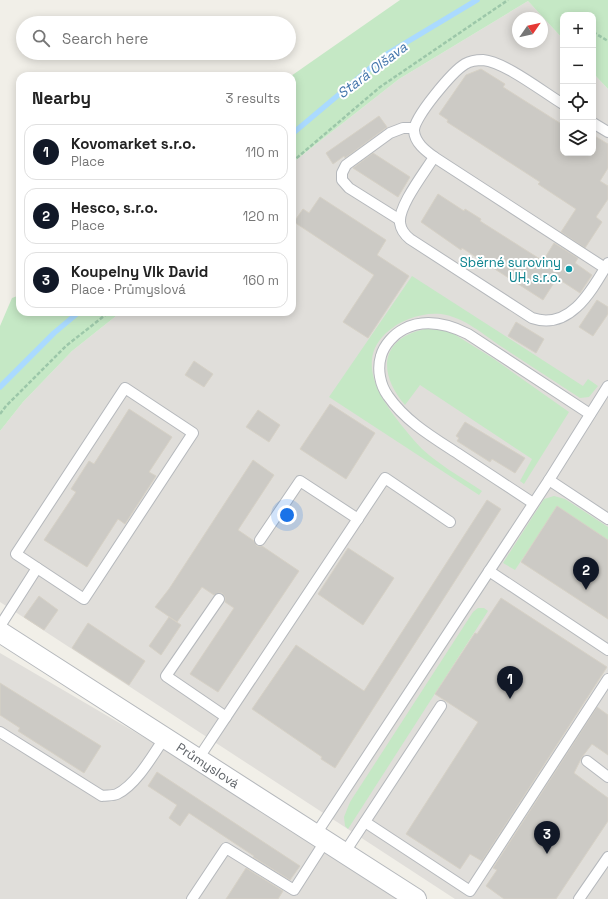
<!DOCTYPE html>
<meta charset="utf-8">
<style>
:root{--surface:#fff;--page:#f2f2f2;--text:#222;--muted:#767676;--line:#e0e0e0;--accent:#111827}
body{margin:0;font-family:"Space Grotesk",sans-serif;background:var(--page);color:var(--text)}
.controls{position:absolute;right:12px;top:12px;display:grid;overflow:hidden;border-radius:8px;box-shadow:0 2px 10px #0003}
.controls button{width:36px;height:36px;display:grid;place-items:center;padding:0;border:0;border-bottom:1px solid var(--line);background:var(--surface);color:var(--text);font:20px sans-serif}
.compass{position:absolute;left:512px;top:12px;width:36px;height:36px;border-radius:50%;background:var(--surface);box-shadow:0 2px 10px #0003;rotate:56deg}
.you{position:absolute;left:287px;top:515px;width:14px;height:14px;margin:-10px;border:3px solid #fff;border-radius:50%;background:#1a73e8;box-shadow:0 0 0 6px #1a73e833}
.badge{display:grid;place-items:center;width:26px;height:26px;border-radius:50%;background:var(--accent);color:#fff;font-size:13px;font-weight:700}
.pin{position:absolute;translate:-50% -33px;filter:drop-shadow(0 1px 2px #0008)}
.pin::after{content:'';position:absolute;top:21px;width:14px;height:12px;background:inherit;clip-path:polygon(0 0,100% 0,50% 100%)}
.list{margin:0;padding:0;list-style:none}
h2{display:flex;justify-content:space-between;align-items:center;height:52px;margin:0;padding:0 16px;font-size:17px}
h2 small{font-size:13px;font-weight:400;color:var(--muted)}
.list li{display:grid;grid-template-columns:26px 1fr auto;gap:12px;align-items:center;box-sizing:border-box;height:56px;margin:0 8px 8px;padding:0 8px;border:1px solid var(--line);border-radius:12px}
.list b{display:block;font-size:15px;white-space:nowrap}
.list p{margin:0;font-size:13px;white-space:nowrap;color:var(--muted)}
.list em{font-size:13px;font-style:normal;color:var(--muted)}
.icon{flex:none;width:22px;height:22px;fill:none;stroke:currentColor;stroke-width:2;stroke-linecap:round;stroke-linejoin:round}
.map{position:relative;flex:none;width:608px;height:899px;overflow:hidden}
.search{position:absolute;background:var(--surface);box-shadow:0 2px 10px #0003;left:16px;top:16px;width:280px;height:44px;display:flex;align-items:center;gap:10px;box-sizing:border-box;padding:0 14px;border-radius:22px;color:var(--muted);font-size:15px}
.panel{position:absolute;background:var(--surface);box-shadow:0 2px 10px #0003;left:16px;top:72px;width:280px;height:244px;border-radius:12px}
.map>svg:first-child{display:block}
.industrial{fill:#e0deda;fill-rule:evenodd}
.green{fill:#c5e8c5}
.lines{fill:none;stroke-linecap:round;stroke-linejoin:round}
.stream{stroke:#aadaff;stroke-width:5.5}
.building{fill:#cccac5;stroke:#d6d1c6}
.lane-casing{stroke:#b5b8bc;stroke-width:12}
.street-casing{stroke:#b5b8bc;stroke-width:22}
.path{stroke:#9cc7a9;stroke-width:2.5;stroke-dasharray:4 2;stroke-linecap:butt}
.lane{stroke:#fff;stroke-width:10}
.street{stroke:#fff;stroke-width:20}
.culture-dot{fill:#0f9aa8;stroke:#fff;stroke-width:1.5}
.labels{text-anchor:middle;stroke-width:4;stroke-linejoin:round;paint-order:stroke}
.culture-label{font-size:13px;fill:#0d838f;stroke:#fff;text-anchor:end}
.street-label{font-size:13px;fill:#5f6368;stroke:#fff}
.water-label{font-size:14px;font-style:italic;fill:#4174aa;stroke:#fff}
</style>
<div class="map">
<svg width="608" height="899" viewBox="0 0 608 899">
<rect width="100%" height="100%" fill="#f1efe8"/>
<!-- industrial -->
<g class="industrial">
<path d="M528 1 563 39V153H593V73L608 89V899H455L0 602V431L23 402 72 351 121 312H292V163L399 79ZM518 18H542V42H518Z"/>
<path d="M0 653 169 752 397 899H0Z"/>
</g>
<!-- green -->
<g class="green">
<path d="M400 0H608V89L593 73V15H563V39L528 1 399 79 292 163 291 76Z"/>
<path d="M412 276 583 386 588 379 598 386 589 397 580 398C554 381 528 364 502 347 484 335 464 317 441 314 422 312 400 320 386 333 354 363 383 402 403 427 411 437 419 447 429 455 446 469 464 479 482 491L479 495 329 397Z"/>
<path d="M20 295V312H121L72 351 23 402 0 431V326L12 298Z"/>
<path d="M425 329 442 330 454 334 494 359 569 412 524 484 520 481 532 459 420 385 405 405C378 374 379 339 425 329Z"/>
<path d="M554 496 565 499 608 527V540L557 507 515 570 503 563 544 499Z"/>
<path d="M478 608H484L488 611 348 829 345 826 344 817 350 802 473 612Z"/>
</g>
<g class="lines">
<!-- stream -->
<g class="stream">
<path d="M292 134 387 54 477 0"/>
<path d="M0 387 54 333 79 312"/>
</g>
</g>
<!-- building -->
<g class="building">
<path d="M481 69 505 84 503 87 563 125V153H593V135L608 144V168L600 181 608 186V199L596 217 602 222 585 248 561 232 576 209 538 184 540 182 447 122 448 120 439 114 466 75Z"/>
<path d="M379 116 387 127 345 158 344 156 333 164 326 153Z"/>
<path d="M373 153 410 177 398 197 353 168Z"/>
<path d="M438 194 464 211 465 209 481 219 480 221 543 261 554 243 578 258 575 263 592 275 580 293 557 278 543 300 462 248 461 250 421 222Z"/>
<path d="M320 197 386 240 377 255 409 276 368 338 343 322 374 275 294 222 303 209 309 213Z"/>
<path d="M597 300 608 307V314L593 336 579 327Z"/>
<path d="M516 322 544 339 536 353 508 336Z"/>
<path d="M194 361 213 374 204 387 185 375Z"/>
<path d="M330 404 375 433 346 479 300 449Z"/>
<path d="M129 409 172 437 149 472 156 476 125 524 118 519 87 567 44 540 76 492 71 489 89 461 94 464Z"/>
<path d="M258 410 280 425 269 442 246 427Z"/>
<path d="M465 422 525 458 515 473 492 459 490 462 457 441 459 438 456 436Z"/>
<path d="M253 460 274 475 238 530 254 541 257 546H262L299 571 218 692 190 674 234 608 225 602V597L222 593H219L214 595 202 587 177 622 155 607 169 589Z"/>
<path d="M487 500 501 509 335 768 321 759 322 757 252 709 296 645 364 691Z"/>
<path d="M557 506 608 540V619L521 562Z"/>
<path d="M348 548 394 578 363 625 318 594Z"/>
<path d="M39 596 58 610 44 630 24 617Z"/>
<path d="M501 598 607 667 482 861 470 854 460 869 406 834 478 722 435 694 475 633 477 634Z"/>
<path d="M169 617 181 625 161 655 149 646Z"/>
<path d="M88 623 145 661 129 685 72 648Z"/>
<path d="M0 683 101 746 84 773 18 731 20 728 0 715Z"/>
<path d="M597 707 608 715V755L592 744 582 757 574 773 608 798V821L556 899H504L486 886 497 870 493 868Z"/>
<path d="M157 772 300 866 290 880 253 857 254 856 189 813 180 826 169 818 177 805 148 786Z"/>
<path d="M246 868 283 891 278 899H226Z"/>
</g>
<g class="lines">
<!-- lane casing -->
<g class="lane-casing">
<g id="lane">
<path d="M563 104C543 92 505 62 483 60 477 60 470 61 465 64 453 71 413 118 414 131 415 143 426 151 434 157L605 268"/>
<path d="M593 123 608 132"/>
<path d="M434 157C425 172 398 206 400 223 401 230 405 235 410 239L532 318C570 331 592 290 608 263"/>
<path d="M400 220 349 188 342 180V173L346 165 390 133 403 128H414"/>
<path d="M125 388 193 433 84 599 16 554Z"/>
<path d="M549 480 608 519"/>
<path d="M533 503C509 487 484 471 460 455 434 438 406 422 388 396 380 385 377 369 381 356 384 345 394 334 404 329 425 318 448 324 468 334L590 414"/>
<path d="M260 540 300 481 358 519"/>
<path d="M489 571 608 650"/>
<path d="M219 599 166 676 226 717"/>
<path d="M0 626 37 568"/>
<path d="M0 732 102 796C106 795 113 796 117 794 136 785 153 755 165 737"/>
<path d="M198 759 385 478 450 522"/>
<path d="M587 761 608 777"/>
<path d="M365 822 470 891 608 679"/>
<path d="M316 834 549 480 608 386"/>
<path d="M345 852 441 706"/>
<path d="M192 899 226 848 294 890 326 840"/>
<path d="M579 899 608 857"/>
</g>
</g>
<!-- street casing -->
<g class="street-casing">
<path id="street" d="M0 632 416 899"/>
</g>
<!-- path -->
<g class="path">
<path d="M593 32 608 41"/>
<path d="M292 162 380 87 508 0"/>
<path d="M0 414 6 406 66 346 109 312"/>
</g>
<!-- lane -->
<use href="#lane" class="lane"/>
<!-- street -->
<use href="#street" class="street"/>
</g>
<!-- markers -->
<circle class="culture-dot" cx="569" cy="269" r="4"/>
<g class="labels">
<!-- culture labels -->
<g class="culture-label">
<text x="561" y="267">Sběrné suroviny<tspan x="561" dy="15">UH, s.r.o.</tspan></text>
</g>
<!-- street labels -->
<g class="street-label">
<text transform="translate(208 765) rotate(33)" y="5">Průmyslová</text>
</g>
<!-- water labels -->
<g class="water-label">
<text transform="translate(372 70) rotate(-37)" y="5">Stará Olšava</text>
</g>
</g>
</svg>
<div class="controls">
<button>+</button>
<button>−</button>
<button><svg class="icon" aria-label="locate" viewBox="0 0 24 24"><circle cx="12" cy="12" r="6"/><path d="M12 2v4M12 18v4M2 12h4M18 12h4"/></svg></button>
<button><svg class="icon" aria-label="layers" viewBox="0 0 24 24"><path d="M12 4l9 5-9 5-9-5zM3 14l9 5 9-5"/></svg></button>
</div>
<svg class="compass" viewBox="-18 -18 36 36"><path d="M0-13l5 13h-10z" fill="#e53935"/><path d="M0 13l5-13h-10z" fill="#767676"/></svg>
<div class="you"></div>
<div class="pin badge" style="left:510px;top:699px">1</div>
<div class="pin badge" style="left:586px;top:590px">2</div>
<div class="pin badge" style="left:547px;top:854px">3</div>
<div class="search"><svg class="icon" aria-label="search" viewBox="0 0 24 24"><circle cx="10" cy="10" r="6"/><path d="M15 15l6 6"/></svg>Search here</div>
<section class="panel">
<h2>Nearby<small>3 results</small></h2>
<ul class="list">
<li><span class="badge">1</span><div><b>Kovomarket s.r.o.</b><p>Place</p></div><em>110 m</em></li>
<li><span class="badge">2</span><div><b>Hesco, s.r.o.</b><p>Place</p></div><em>120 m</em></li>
<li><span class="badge">3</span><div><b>Koupelny Vlk David</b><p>Place · Průmyslová</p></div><em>160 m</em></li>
</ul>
</section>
</div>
